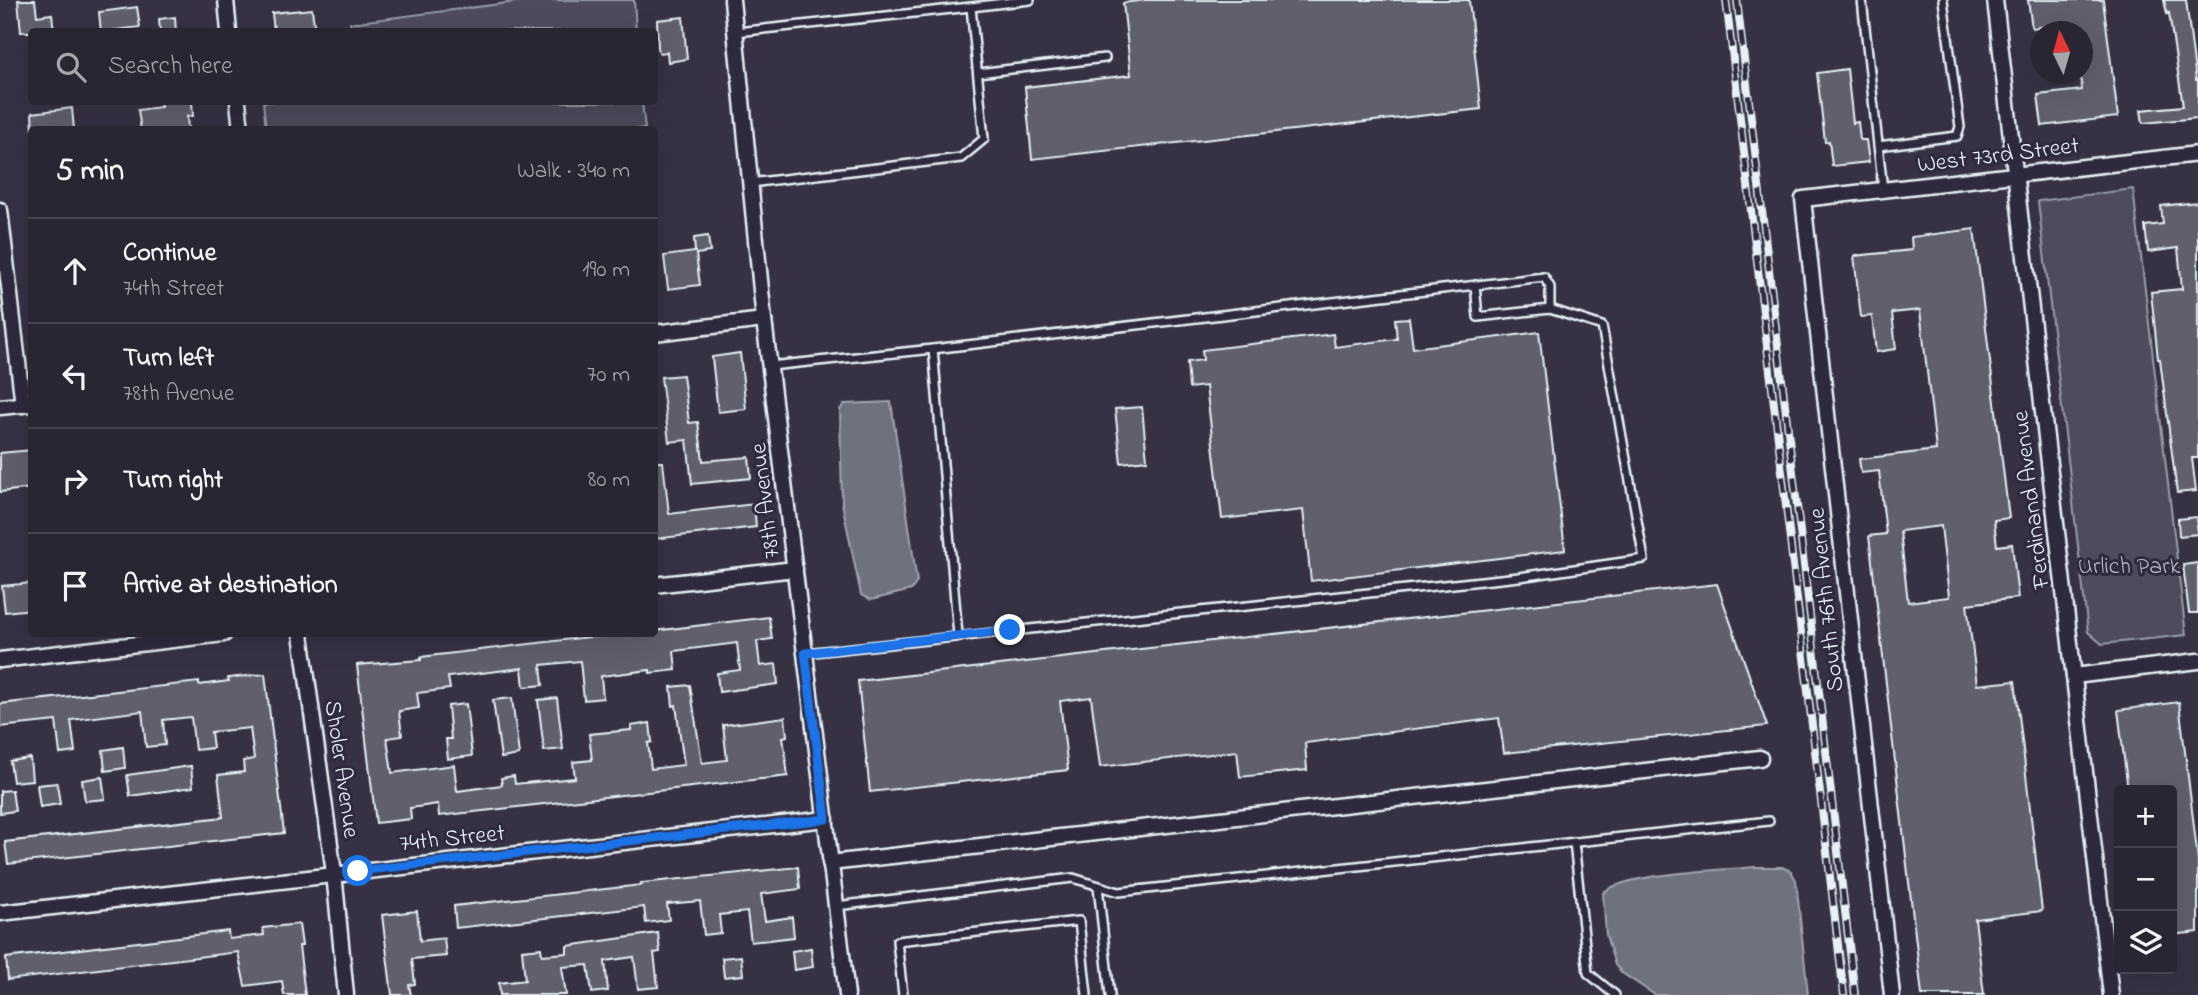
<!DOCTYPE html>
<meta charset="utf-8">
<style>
:root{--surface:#282633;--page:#302e3b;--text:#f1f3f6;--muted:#a5a5ac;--line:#44434e}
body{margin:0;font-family:"Indie Flower",sans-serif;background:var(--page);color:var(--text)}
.controls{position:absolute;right:21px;bottom:21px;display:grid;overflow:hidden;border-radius:7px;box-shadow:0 7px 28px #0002}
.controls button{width:63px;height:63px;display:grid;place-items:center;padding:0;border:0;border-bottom:2px solid var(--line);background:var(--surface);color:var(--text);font:35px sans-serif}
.compass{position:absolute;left:2030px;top:21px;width:63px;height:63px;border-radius:50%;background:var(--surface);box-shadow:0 7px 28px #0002;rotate:355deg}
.stop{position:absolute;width:21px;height:21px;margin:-16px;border:5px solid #1a73e8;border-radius:50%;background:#fff}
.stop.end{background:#1a73e8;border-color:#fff;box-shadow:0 2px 7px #0008}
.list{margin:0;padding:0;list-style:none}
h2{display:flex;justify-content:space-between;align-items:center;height:91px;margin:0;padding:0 28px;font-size:30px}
h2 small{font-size:23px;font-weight:400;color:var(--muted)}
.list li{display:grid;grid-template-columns:46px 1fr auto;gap:21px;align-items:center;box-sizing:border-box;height:105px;padding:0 28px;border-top:2px solid var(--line)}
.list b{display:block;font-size:26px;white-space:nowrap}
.list p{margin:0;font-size:23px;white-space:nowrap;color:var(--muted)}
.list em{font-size:23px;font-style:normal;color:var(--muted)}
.icon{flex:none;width:38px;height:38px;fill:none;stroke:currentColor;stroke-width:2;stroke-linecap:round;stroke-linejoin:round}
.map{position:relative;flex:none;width:2198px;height:995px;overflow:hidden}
.search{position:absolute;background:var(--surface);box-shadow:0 7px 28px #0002;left:28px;top:28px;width:630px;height:77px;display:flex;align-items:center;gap:18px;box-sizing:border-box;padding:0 24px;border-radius:7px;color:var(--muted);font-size:26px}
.panel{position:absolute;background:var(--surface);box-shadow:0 7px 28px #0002;left:28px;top:126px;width:630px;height:511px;border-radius:7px}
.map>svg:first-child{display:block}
.green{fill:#4d4b5c;stroke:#9a9eaa;stroke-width:2}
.water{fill:#70717f;stroke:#a0a4af;stroke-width:2}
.building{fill:#605e6e;stroke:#e8f1f8;stroke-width:2;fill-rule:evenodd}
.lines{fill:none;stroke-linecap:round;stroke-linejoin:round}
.lane-casing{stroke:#e8f1f8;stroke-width:12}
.street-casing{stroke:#e8f1f8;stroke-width:19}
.lane{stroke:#2f2a3d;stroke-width:7}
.street{stroke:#2f2a3d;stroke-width:14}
.rail-casing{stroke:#e8f1f8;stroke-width:8}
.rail{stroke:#2f2a3d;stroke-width:5;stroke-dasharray:16;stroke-linecap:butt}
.route{stroke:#1a73e8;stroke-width:9}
.labels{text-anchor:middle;stroke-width:6;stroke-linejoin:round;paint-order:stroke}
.street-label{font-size:24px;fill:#e8f1f8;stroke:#2f2a3d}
.park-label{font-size:24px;fill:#b2b7c1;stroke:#2f2a3d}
</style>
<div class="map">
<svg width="2198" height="995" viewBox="0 0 2198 995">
<rect width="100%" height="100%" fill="#363244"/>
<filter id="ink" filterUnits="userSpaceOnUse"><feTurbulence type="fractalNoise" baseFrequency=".0143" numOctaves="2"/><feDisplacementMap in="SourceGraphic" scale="14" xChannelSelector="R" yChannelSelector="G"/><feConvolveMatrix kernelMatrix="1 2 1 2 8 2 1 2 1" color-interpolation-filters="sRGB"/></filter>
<g filter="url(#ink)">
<!-- green -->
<g class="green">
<path d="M531 0H634L636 31H351L350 23Z"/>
<path d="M263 102H642L645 129H266Z"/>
<path d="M2133 189 2186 635 2102 644 2088 632 2038 201Z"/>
</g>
<!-- water -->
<g class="water">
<path d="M891 402 917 582 911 590 871 600 861 595 842 503 840 410 844 404Z"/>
<path d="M1755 867H1782L1791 871 1796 880 1808 995H1655L1622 973 1615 965 1606 935 1603 893C1623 873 1724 870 1755 867Z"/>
</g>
<!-- building -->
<g class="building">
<path d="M18 0H35L37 16 52 14 54 32H21Z"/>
<path d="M1145 0H1469L1481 109 1032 159 1025 87 1131 75 1123 3Z"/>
<path d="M2028 0H2103L2118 117 2042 126 2038 95 2082 90 2080 74H2082V32H2074L2073 23 2032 28Z"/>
<path d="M2164 0H2186L2196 80H2198V118L2143 123 2141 110 2183 106 2169 13 2167 14Z"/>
<path d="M137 7 140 27 101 32 99 12Z"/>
<path d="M312 9 315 32H274L272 13Z"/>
<path d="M175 17 176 32H160L159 19Z"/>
<path d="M683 17 687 59 668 62 667 52 659 53 658 47 657 20Z"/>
<path d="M1847 69 1853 123 1858 122 1860 140H1866L1869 162 1832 166 1829 141 1825 142 1817 73Z"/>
<path d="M160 102H192L193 116H187L188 130H141L138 110 161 107Z"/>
<path d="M72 108 74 130H33L32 113Z"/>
<path d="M2198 202V458H2192L2196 491 2177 493 2160 359H2158L2151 292 2182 289 2178 248 2148 252 2145 226 2163 224 2161 206Z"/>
<path d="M1974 229 2009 518 1994 520 1997 546 2012 544 2018 598 1967 604 1977 685 2015 681 2042 911 1975 919 1984 995H1922L1869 536 1886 534 1879 471 1861 473 1859 459 1936 450 1920 310 1892 313 1896 349 1876 352 1872 316 1861 317 1854 256 1912 250 1911 237ZM1941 526 1949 597 1908 602 1900 531Z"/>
<path d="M708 236 710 252 696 254 700 285 668 289 664 256 695 252 694 238Z"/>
<path d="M1409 318 1413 348 1539 332 1565 550 1311 581 1303 510 1222 519 1206 386 1189 388 1187 362 1203 360 1202 350 1333 334 1335 347 1397 339 1395 319Z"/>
<path d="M740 353 746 409 718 412 712 357Z"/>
<path d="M683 375 689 423 698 422 703 461 749 457 751 478 692 484 687 440 669 442 661 377Z"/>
<path d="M1142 407 1147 460 1121 463 1115 409Z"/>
<path d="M32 450V488L0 492V453Z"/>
<path d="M654 462H663L669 514 754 504 756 527 654 539Z"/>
<path d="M2196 517 2198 534 2179 536 2178 519Z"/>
<path d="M2198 563V613H2189L2183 565Z"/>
<path d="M31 583 32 609 5 612 2 586Z"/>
<path d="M1717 584 1767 726 1504 753 1499 718 1305 743 1307 770 1240 777 1237 751 1100 767 1091 697 1060 701 1068 770 870 792 858 681Z"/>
<path d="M769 617 772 639 757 641 760 666 776 664 778 684 719 692 717 673 740 670 737 643 674 651 676 670 650 673V670L601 676 603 698 584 700 580 661 541 665 543 685 524 687 522 668 448 677 450 689 417 693 419 708 399 711 402 736 387 738 392 773 454 765 457 791 502 785 501 778 514 776 515 784 575 778 573 762 592 760 589 734 631 730V726L650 723 652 742 648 743 651 769 684 765 676 705 673 706 671 687 690 685 702 763 727 760 723 725 785 717 787 736 783 737 788 776 439 816 438 804 410 808 411 819 376 823 357 665 421 660V657L589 637 654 634V631Z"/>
<path d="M265 674 284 833 8 864 5 842 223 817 218 775 244 772 243 761 254 759 250 728 211 732 213 748 195 750 191 717 163 720 165 745 146 747 142 711 71 720 75 752 60 754 56 721 0 727V704L199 682V685L229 681 228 678Z"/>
<path d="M512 698 519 755 501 758 493 700Z"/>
<path d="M557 698 563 749 544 751 538 700Z"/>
<path d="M2179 702 2198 860V932L2172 935V790H2128L2118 710Z"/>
<path d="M466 704 472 756 448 759 446 739H451L448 706Z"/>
<path d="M123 747 125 768 105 771 103 750Z"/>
<path d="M30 758 32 780 13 782 10 761Z"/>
<path d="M191 766 193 787 130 796 127 775Z"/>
<path d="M102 777 105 799 85 801 82 780Z"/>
<path d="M57 783 60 804 40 807 37 785Z"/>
<path d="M12 790 15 811 0 813V791Z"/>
<path d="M798 867 800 889 761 894 765 921 792 917 794 937 751 942 747 912 719 915 721 933 704 935 700 901 667 904 669 920 646 923 644 907 456 928 454 906 642 885 641 883Z"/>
<path d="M417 911 420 941 444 938 446 956 412 959 415 984 409 985 411 995H392L382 915Z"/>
<path d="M299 924 302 946H299L305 995H284L282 981 245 986 238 952 8 980 6 958 228 931 229 939 264 935 263 928Z"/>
<path d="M658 933 660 952 654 953 658 987 638 989 634 957 605 961 608 991 592 993 588 965 562 967 566 995H500L499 983 525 980 522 950 541 948 542 955 567 953V946Z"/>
<path d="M811 948 813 967 794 970 792 951Z"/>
<path d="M741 956 743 975 724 977 722 958Z"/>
</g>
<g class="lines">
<!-- lane casing -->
<g class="lane-casing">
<g id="lane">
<path d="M1862 0 1883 190"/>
<path d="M736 32 971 7"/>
<path d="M978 73 1105 58"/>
<path d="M1878 146 1957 136 1960 127 1943 0"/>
<path d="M750 183 961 158 984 139 971 7 1030 0"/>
<path d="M933 349 1544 277 1550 287V309L1478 317 1475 285"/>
<path d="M770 366 933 349 958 635"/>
<path d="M805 653 1519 577 1644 559 1602 326 1550 309"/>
<path d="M1574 842 1588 973 1615 995"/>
<path d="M1098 886 1110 995"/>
<path d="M836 906 1073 878 1119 892 1769 821"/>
<path d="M903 995 897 941 1079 921 1087 995"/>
</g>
</g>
<!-- street casing -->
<g class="street-casing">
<g id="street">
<path d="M226 0 229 32"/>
<path d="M732 0 764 320 847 995"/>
<path d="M1995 0 2111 995"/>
<path d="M238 102 241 130"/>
<path d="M0 210 23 405"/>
<path d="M654 333 764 320"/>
<path d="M0 407 30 404"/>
<path d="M654 585 795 569"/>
<path d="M301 634 334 873 346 995"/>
<path d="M0 660 224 634"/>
<path d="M2074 676 2198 661"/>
<path d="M830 863 1760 758"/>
<path d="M0 913 826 819"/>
<path d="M1892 995 1803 199 2198 154"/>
</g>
</g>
<!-- lane -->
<use href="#lane" class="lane"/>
<!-- street -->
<use href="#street" class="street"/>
<!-- rail casing -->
<g class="rail-casing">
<g id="rail">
<path d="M1726 0 1844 995"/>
<path d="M1737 0 1855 995"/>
</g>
</g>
<!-- rail -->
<use href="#rail" class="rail"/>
</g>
</g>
<g class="lines" filter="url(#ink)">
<!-- route -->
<path class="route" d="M358 871 826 819 805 653 1010 630"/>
</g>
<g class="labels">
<!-- street labels -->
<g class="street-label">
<text transform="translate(1998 154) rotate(-7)" y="8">West 73rd Street</text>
<text transform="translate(2030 500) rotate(-97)" y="8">Ferdinand Avenue</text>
<text transform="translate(764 501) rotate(-97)" y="8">78th Avenue</text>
<text transform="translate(1825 600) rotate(-96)" y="8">South 76th Avenue</text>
<text transform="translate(343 769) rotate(82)" y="8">Sholer Avenue</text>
<text transform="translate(452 837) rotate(-6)" y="8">74th Street</text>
</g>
<!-- park labels -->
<g class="park-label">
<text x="2129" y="573">Urlich Park</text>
</g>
</g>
</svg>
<div class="controls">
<button>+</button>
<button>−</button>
<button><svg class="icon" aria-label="layers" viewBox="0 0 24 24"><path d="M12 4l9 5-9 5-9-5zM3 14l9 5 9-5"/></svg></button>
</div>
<svg class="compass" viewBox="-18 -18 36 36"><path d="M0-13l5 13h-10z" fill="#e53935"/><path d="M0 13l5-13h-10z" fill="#a5a5ac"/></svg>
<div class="stop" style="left:358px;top:871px"></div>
<div class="stop end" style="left:1010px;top:630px"></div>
<div class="search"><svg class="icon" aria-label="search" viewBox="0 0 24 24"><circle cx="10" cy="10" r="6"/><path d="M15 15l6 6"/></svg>Search here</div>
<section class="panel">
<h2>5 min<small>Walk · 340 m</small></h2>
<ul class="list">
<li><svg class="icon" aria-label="ahead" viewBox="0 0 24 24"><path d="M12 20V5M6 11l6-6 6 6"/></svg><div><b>Continue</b><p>74th Street</p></div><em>190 m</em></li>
<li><svg class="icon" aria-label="left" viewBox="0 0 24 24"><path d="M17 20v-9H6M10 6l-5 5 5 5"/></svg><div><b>Turn left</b><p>78th Avenue</p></div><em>70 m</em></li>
<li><svg class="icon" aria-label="right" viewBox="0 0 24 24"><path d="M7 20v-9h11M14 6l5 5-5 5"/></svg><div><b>Turn right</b></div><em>80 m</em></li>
<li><svg class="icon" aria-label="arrive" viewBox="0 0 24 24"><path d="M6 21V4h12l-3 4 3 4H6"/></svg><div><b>Arrive at destination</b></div></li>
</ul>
</section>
</div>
